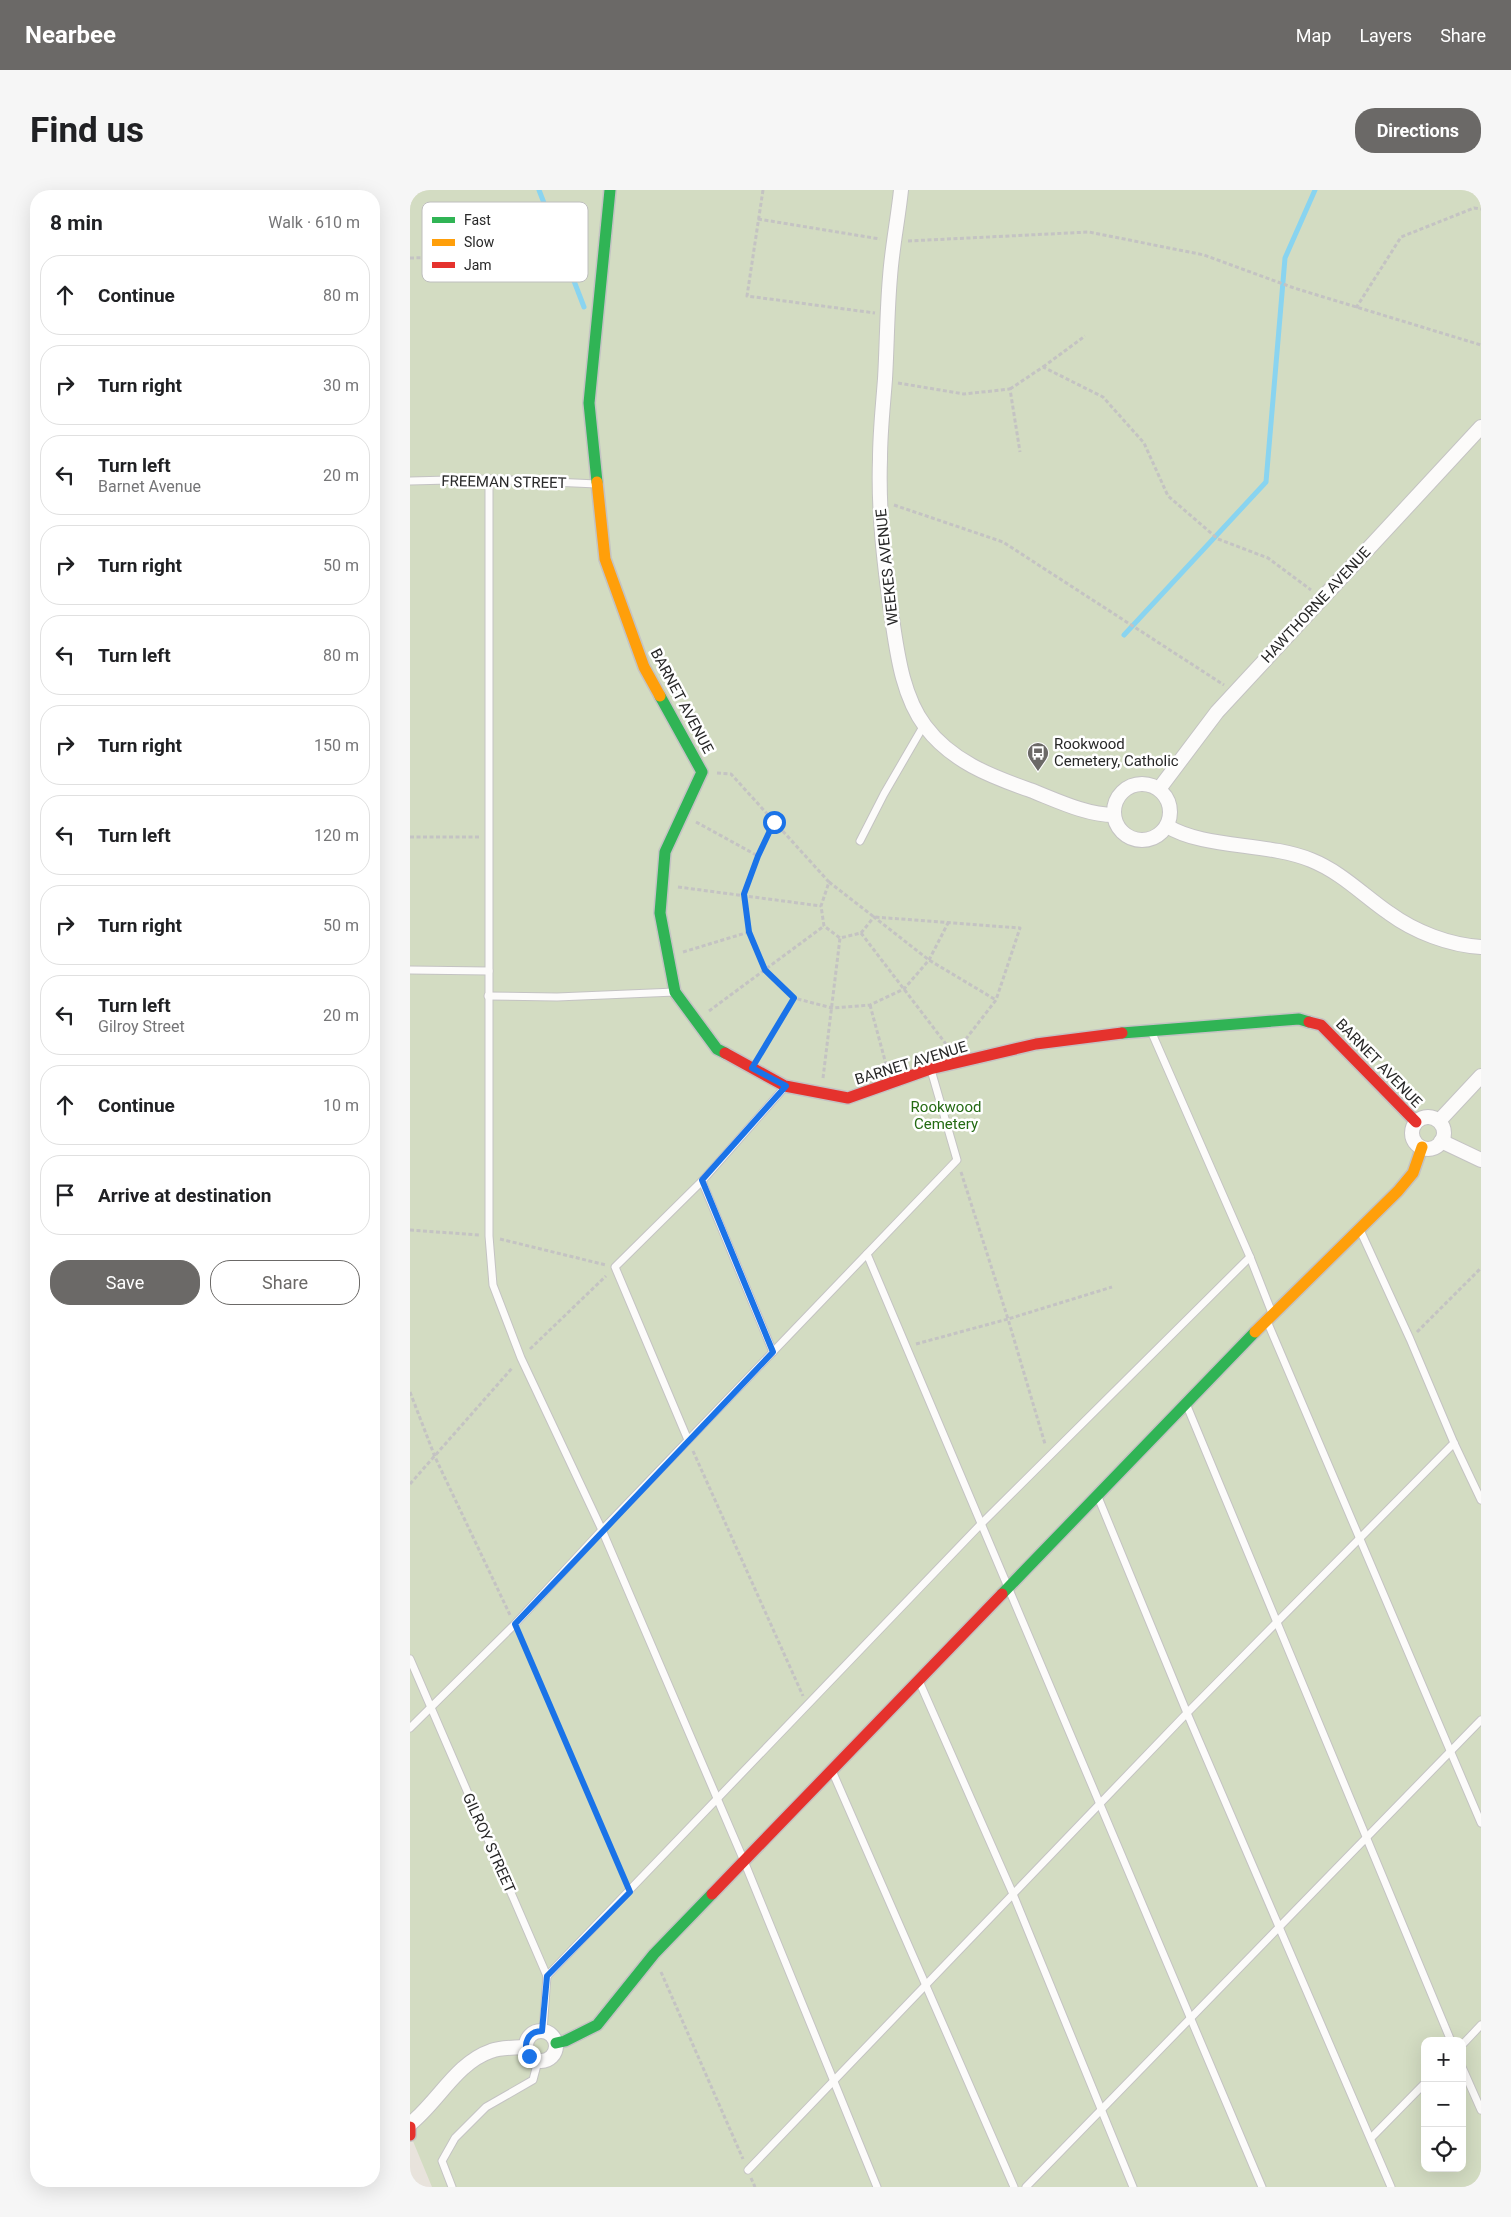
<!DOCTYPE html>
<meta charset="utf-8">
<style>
:root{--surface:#fff;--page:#f6f6f6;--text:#202124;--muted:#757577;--line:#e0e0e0;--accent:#6b6967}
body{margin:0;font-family:Roboto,sans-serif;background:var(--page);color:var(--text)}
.controls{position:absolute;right:15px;bottom:15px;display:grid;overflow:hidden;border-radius:10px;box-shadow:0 5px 20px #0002}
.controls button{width:45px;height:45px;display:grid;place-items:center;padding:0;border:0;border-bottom:1px solid var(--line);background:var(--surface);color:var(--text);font:25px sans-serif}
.stop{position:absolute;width:15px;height:15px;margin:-11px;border:4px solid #1a73e8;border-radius:50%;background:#fff}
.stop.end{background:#1a73e8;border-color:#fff;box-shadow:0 1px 5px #0008}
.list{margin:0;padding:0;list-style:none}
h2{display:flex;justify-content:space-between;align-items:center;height:65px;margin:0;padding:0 20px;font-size:21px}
h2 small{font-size:16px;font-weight:400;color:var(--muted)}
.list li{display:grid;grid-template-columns:32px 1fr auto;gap:15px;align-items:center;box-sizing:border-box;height:80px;margin:0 10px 10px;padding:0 10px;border:1px solid var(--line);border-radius:20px}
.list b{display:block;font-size:19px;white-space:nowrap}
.list p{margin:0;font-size:16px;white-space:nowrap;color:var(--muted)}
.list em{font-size:16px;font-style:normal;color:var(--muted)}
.actions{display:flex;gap:10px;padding:15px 20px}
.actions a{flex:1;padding:11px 0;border:1px solid var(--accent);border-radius:20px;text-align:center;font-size:18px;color:var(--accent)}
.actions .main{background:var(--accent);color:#fff}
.icon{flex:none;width:28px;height:28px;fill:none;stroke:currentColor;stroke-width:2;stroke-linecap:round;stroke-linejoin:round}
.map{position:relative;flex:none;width:1071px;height:1997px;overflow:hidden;border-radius:20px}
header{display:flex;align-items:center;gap:30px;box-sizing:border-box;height:70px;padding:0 25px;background:var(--accent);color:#fff}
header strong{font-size:24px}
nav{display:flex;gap:28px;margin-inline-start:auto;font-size:18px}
.intro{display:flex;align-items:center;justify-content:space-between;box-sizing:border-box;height:120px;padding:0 30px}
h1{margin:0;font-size:35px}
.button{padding:12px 22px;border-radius:20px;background:var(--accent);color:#fff;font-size:18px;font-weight:700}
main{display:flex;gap:30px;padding:0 30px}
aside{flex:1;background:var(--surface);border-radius:20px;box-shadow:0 5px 20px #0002}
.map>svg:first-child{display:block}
.cemetery{fill:#d3dcc2;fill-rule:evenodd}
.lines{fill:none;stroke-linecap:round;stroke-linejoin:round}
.stream{stroke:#89d4f0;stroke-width:5}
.lane-casing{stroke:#c4c3c3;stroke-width:9}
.street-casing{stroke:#c4c3c3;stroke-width:16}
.fast-casing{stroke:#c4c3c3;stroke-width:14}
.slow-casing{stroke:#c4c3c3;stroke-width:14}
.jam-casing{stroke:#c4c3c3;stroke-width:14}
.path{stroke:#c4c3c3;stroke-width:3;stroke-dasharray:4 2.5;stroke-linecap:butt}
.lane{stroke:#fcfbfa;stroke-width:7}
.street{stroke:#fcfbfa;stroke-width:14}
.fast{stroke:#30b455;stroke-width:11}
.slow{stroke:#ff9f0a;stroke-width:11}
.jam{stroke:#e5322d;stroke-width:11}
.route{stroke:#1a73e8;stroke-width:6}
.labels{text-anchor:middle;stroke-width:5;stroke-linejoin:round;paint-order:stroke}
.street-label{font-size:15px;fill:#282828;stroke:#fff}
.poi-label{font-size:15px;fill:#282828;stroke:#fff;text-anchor:start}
.park-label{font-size:15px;fill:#246a13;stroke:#fff}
.key{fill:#fff;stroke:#bebebe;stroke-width:1}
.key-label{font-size:14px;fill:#282828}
</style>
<header>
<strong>Nearbee</strong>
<nav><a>Map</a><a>Layers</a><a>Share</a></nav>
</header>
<div class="intro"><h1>Find us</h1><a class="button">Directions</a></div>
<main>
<aside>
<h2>8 min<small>Walk · 610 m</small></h2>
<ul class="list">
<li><svg class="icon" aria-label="ahead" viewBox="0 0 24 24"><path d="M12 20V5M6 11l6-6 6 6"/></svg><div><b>Continue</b></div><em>80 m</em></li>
<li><svg class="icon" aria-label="right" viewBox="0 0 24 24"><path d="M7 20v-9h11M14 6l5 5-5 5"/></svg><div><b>Turn right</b></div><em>30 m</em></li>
<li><svg class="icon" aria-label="left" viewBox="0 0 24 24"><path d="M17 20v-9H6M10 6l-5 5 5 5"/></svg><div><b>Turn left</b><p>Barnet Avenue</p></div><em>20 m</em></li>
<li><svg class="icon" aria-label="right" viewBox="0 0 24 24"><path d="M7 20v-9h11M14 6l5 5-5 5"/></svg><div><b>Turn right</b></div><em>50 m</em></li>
<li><svg class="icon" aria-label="left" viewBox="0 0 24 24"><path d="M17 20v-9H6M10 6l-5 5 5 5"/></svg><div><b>Turn left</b></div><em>80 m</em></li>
<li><svg class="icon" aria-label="right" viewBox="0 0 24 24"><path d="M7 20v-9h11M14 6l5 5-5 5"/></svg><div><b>Turn right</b></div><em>150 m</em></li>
<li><svg class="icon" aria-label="left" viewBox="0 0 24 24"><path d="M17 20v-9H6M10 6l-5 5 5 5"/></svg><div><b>Turn left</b></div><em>120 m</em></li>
<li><svg class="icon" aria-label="right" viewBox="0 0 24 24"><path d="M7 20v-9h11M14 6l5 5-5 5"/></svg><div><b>Turn right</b></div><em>50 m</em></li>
<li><svg class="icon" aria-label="left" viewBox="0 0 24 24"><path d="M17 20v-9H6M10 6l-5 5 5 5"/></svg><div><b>Turn left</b><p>Gilroy Street</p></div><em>20 m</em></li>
<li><svg class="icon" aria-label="ahead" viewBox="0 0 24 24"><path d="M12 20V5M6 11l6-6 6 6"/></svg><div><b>Continue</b></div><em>10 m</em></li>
<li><svg class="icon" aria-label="arrive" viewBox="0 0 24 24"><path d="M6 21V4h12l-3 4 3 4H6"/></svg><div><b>Arrive at destination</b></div></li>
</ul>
<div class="actions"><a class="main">Save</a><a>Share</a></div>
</aside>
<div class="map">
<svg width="1071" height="1997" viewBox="0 0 1071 1997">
<rect width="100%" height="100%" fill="#e8e3dc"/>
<!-- cemetery -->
<path class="cemetery" d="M0 0H1071V1997H22L0 1944ZM1015 1851H1052V1978H1015Z"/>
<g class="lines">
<!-- stream -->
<g class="stream">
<path d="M129 0 174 117"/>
<path d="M714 445 856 292 875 68 905 0"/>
</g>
<!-- lane casing -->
<g class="lane-casing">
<g id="lane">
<path d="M79 289V1046L83 1095 111 1168 192 1340 334 1671 467 1997"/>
<path d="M0 291 79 289 187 294"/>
<path d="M450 651 474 604 514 535"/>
<path d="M0 780 79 781"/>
<path d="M78 806 147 807 265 802"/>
<path d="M741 841 840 1067 862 1123"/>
<path d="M292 991 363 1162"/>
<path d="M950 1040 1000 1149 1044 1253 1071 1310"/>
<path d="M457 1064 852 1997"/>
<path d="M857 1131 1071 1633"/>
<path d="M777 1216 1041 1851"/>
<path d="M278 1250 205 1077 292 991 375 897"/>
<path d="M688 1307 777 1523 981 1997"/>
<path d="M0 1469 137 1786 133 1841"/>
<path d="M509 1491 603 1704 723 1997"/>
<path d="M0 1538 105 1434 192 1340 547 970 521 880"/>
<path d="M423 1583 604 1997"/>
<path d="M137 1786 571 1334 840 1067"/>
<path d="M1052 1855 1071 1835"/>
<path d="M1052 1877 1071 1920"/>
<path d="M961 1948 1015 1893"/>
<path d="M338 1980 777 1523 1044 1253"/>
<path d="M42 1997 32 1971 45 1948 76 1917 123 1890 128 1871"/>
<path d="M616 1997 1071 1530"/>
</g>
</g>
<!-- street casing -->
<g class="street-casing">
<g id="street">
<path d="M491 0C488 29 482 58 480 87 477 121 477 155 475 189 473 216 470 242 470 269 468 324 475 381 483 435 488 469 494 508 515 536 541 571 580 586 620 600 646 610 676 625 704 625"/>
<circle cx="732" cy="622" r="28"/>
<path d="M749 599 807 522 1071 237"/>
<path d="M757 636C794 659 857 652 901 670 931 682 953 705 979 723 1005 742 1039 755 1071 757"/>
<circle cx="1018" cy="943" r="16"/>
<path d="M1029 931 1071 886"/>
<path d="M1031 951 1071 970"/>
<circle cx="131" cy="1856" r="15"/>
<path d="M0 1934C28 1912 46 1873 81 1861 91 1857 104 1858 115 1857"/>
</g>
</g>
<!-- fast casing -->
<g class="fast-casing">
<g id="fast">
<path d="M187 292 179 213 200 0"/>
<path d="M250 506 292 582 255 662 250 723 265 802 307 859 315 863"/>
<path d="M712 843 889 829 899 832"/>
<path d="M592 1404 845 1142"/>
<path d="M146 1853 155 1851 187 1835 244 1764 302 1704"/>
</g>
</g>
<!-- slow casing -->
<g class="slow-casing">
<g id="slow">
<path d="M187 292 195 369 234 477 250 506"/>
<path d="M845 1142 988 1001 1003 983 1012 957"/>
</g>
</g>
<!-- jam casing -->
<g class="jam-casing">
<g id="jam">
<path d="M899 832 911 835 1006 932"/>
<path d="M315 863 375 896 438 908 520 879 626 854 712 843"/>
<path d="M302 1704 592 1404"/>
<path d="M0 1937V1945"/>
</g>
</g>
<!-- path -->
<g class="path">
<path d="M353 0 337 106 465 123"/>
<path d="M348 29 470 49"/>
<path d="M498 51 679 42 794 65 884 98 1071 155"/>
<path d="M0 68 133 65"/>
<path d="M946 118 991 47 1064 18 1071 19"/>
<path d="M633 177 675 146"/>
<path d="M488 193 554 204 600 199 610 262"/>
<path d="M600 199 633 177 693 207 734 253 758 306 808 349 858 368 901 400"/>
<path d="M484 315 593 352 814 495"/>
<path d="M307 583 321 584 419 692 411 716 414 736 430 748 451 743 464 727 519 770 586 810"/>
<path d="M286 632 348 666"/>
<path d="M364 632 348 666 334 705 339 742 355 780 384 808 422 818 460 815 494 799 519 770 538 733"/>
<path d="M0 647H69"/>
<path d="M419 692 464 727 610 738 586 810 552 854"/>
<path d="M268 697 411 716"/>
<path d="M451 743 539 858"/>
<path d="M273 762 339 742"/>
<path d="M460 815 477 878"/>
<path d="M299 821 414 736"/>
<path d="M350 864 384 808"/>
<path d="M413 888 430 748"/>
<path d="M551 982 598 1129 702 1097"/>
<path d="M0 1040 69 1045"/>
<path d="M90 1049 196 1075"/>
<path d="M1007 1142 1071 1078"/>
<path d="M506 1154 598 1129 635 1254"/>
<path d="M120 1159 196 1086"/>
<path d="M0 1202 25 1267 100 1425"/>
<path d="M283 1261 393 1506"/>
<path d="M0 1294 103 1177"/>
<path d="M109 1444 215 1689"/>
<path d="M251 1782 333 1969"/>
<path d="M341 1988 345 1997"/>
</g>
<!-- lane -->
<use href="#lane" class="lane"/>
<!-- street -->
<use href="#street" class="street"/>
<!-- fast -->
<use href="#fast" class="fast"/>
<!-- slow -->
<use href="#slow" class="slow"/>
<!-- jam -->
<use href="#jam" class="jam"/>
</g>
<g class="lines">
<!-- route -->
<path class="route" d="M119 1866C112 1854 118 1841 132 1841L137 1786 220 1702 105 1434 363 1162 292 990 376 896 342 878 384 808 355 780 339 742 334 704 348 666 364 632"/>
</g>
<!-- icons -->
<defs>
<g id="bus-pin" transform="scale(1.125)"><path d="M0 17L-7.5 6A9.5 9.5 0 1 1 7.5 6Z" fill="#6b6967" stroke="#fff"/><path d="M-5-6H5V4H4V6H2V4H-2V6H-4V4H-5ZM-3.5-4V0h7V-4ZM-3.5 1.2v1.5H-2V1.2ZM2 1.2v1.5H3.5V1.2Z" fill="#fff"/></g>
</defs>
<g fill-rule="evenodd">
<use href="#bus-pin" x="628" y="563"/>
</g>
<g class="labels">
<!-- street labels -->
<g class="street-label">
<text transform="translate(94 292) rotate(1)" y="5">FREEMAN STREET</text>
<text transform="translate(477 377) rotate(-96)" y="5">WEEKES AVENUE</text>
<text transform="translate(906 415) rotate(-47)" y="5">HAWTHORNE AVENUE</text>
<text transform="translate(272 511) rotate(62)" y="5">BARNET AVENUE</text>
<text transform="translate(501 873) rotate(-17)" y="5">BARNET AVENUE</text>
<text transform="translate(969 873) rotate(46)" y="5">BARNET AVENUE</text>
<text transform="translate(79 1653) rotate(66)" y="5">GILROY STREET</text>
</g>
<!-- poi labels -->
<g class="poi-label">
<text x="644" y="559">Rookwood<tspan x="644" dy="17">Cemetery, Catholic</tspan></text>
</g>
<!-- park labels -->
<g class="park-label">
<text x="536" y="922">Rookwood<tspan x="536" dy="17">Cemetery</tspan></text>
</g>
</g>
<!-- legend -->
<rect x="12" y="12" width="166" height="80" rx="8" class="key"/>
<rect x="22" y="27" width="23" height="6" fill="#30b455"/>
<rect x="22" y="49" width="23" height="7" fill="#ff9f0a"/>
<rect x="22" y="72" width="23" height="6" fill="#e5322d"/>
<g class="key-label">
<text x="54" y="35">Fast</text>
<text x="54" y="57">Slow</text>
<text x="54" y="80">Jam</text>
</g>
</svg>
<div class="controls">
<button>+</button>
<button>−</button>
<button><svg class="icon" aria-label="locate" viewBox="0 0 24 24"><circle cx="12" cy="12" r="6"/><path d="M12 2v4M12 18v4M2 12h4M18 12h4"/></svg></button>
</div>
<div class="stop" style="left:364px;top:632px"></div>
<div class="stop end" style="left:119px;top:1866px"></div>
</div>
</main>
